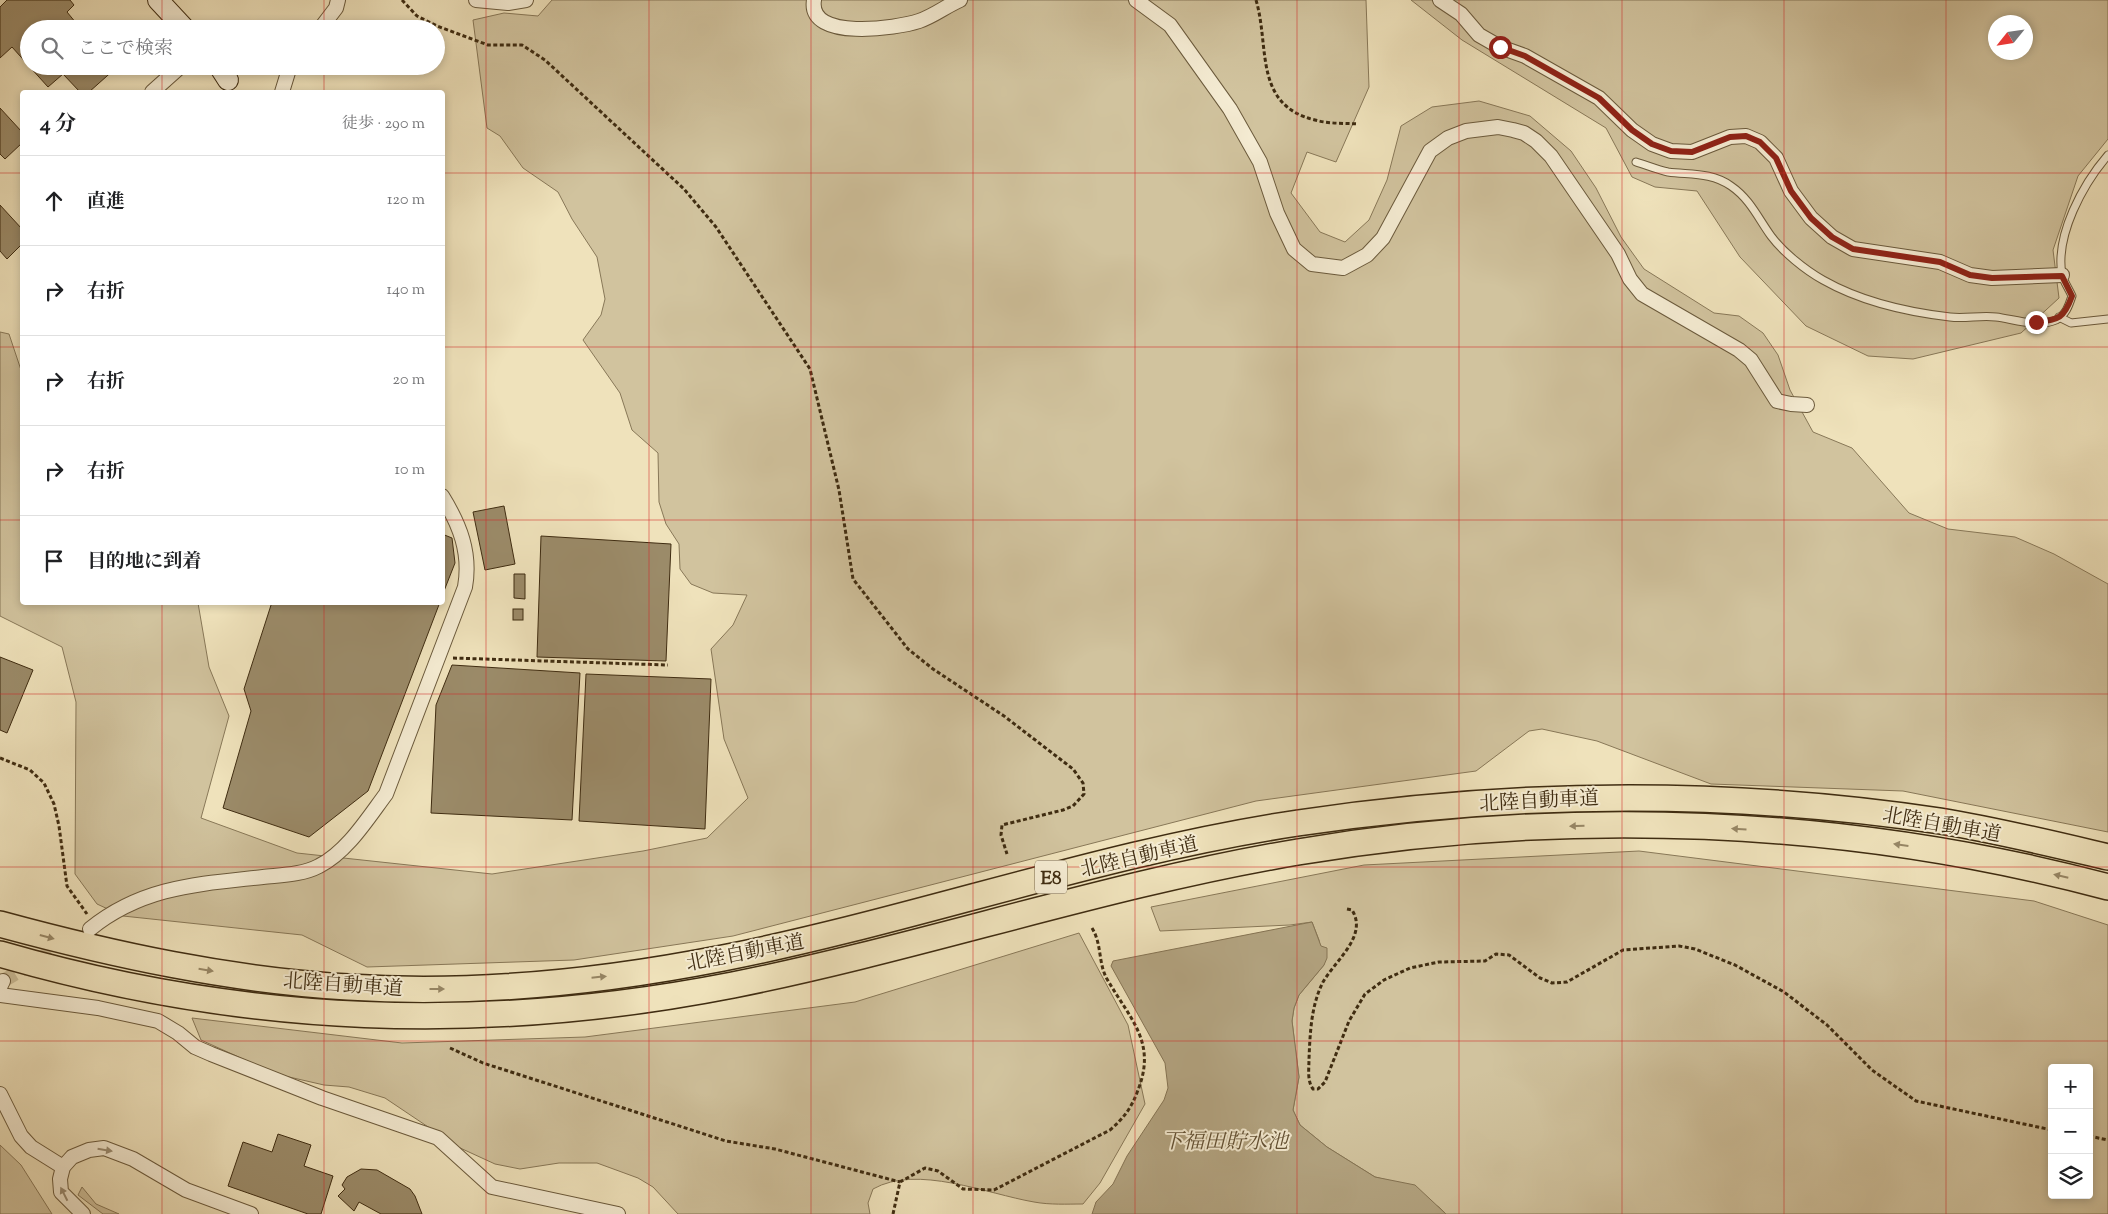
<!DOCTYPE html>
<html lang="ja">
<meta charset="utf-8">
<style>
:root{--surface:#fff;--page:#f2f2f2;--text:#202124;--muted:#757577;--line:#e0e0e0}
body{margin:0;font-family:"Sorts Mill Goudy","Noto Serif JP",serif;background:var(--page);color:var(--text)}
.controls{position:absolute;right:15px;bottom:15px;display:grid;overflow:hidden;border-radius:5px;box-shadow:0 2px 8px #0003}
.controls button{width:45px;height:45px;display:grid;place-items:center;padding:0;border:0;border-bottom:1px solid var(--line);background:var(--surface);color:var(--text);font:25px sans-serif}
.compass{position:absolute;left:1988px;top:15px;width:45px;height:45px;border-radius:50%;background:var(--surface);box-shadow:0 2px 8px #0003;rotate:240deg}
.stop{position:absolute;width:15px;height:15px;margin:-11px;border:4px solid #8f2418;border-radius:50%;background:#fff}
.stop.end{background:#8f2418;border-color:#fff;box-shadow:0 1px 5px #0008}
.list{margin:0;padding:0;list-style:none}
h2{display:flex;justify-content:space-between;align-items:center;height:65px;margin:0;padding:0 20px;font-size:21px}
h2 small{font-size:16px;font-weight:400;color:var(--muted)}
.list li{display:grid;grid-template-columns:32px 1fr auto;gap:15px;align-items:center;box-sizing:border-box;height:90px;padding:0 20px;border-top:1px solid var(--line)}
.list b{display:block;font-size:19px;white-space:nowrap}
.list em{font-size:16px;font-style:normal;color:var(--muted)}
.icon{flex:none;width:28px;height:28px;fill:none;stroke:currentColor;stroke-width:2;stroke-linecap:round;stroke-linejoin:round}
.map{position:relative;flex:none;width:2108px;height:1214px;overflow:hidden}
.search{position:absolute;background:var(--surface);box-shadow:0 2px 8px #0003;left:20px;top:20px;width:425px;height:55px;display:flex;align-items:center;gap:12px;box-sizing:border-box;padding:0 18px;border-radius:28px;color:var(--muted);font-size:19px}
.panel{position:absolute;background:var(--surface);box-shadow:0 2px 8px #0003;left:20px;top:90px;width:425px;height:515px;border-radius:5px}
.map>svg:first-child{display:block}
.green{fill:#d1c39e;stroke:#887858;fill-rule:evenodd}
.water{fill:#b3a481;stroke:#857454}
.building{fill:#9b8b69;stroke:#3f2c11}
.lines{fill:none;stroke-linecap:round;stroke-linejoin:round}
.street-tunnel{stroke:#ccbe99;stroke-width:14;stroke-dasharray:14 7;stroke-linecap:butt}
.lane-casing{stroke:#6b5a3c;stroke-width:9}
.street-casing{stroke:#6b5a3c;stroke-width:16}
.secondary-casing{stroke:#3f2c11;stroke-width:22}
.highway-casing{stroke:#3f2c11;stroke-width:28}
.path{stroke:#3f2c11;stroke-width:3;stroke-dasharray:4 2.5;stroke-linecap:butt}
.lane{stroke:#f5ecd3;stroke-width:7}
.street{stroke:#f5ecd3;stroke-width:14}
.secondary{stroke:#f5ecd3;stroke-width:20}
.highway{stroke:#efe2bb;stroke-width:25}
.oneway{fill:#978766}
.oneway2{fill:#9a8c72}
.route{stroke:#8f2418;stroke-width:6}
.grid{fill:none;stroke:#d62828;stroke-width:1;stroke-opacity:0.55}
.labels{text-anchor:middle;stroke-width:4;stroke-linejoin:round;paint-order:stroke}
.shield{fill:#f5ecd3;stroke:#76664b;stroke-width:1}
.shield-label{font-size:19px;font-weight:bold;fill:#3f2c11}
.street-label{font-size:20px;fill:#3f2c11;stroke:#f5ecd3}
.water-label{font-size:21px;font-style:italic;fill:#625033;stroke:#f5ecd3}
</style>
<div class="map">
<svg width="2108" height="1214" viewBox="0 0 2108 1214">
<rect width="100%" height="100%" fill="#efe2bb"/>
<filter id="stains"><feTurbulence type="fractalNoise" baseFrequency=".004" numOctaves="4"/><feColorMatrix values="0 0 0 0 .2 0 0 0 0 .09 0 0 0 0 .02 0 0 0 .5 -.17"/></filter>
<radialGradient id="worn" r=".72"><stop offset=".6" stop-color="#630" stop-opacity="0"/><stop offset="1" stop-color="#630" stop-opacity=".3"/></radialGradient>
<!-- green -->
<g class="green">
<path d="M552 0H1366L1369 87 1336 162 1307 152 1291 193 1320 232 1345 242 1369 220 1387 180 1401 126 1432 107 1479 101 1530 116 1571 151 1596 188 1621 237 1644 269 1714 313 1739 316 1763 333 1778 355 1790 390 1813 432 1852 448 1909 513 1948 529 2015 537 2054 554 2108 584V832L1903 791 1711 784 1597 741 1542 729 1529 731 1476 771 1256 801 733 936 574 960 367 967 302 935 123 916 97 904 75 874 76 702 62 647 0 616V332L9 334 22 373V602L198 603 209 667 229 716 201 818 297 853 492 874 643 851 707 838 748 798 724 739 711 649 733 625 747 595 713 593 691 584 680 569 679 544 666 524 659 502 658 453 632 430 620 393 583 340 601 315 605 299 597 257 572 219 558 192 523 168 500 136 487 128 473 20 504 13 538 16Z"/>
<path d="M1411 0H2108V139L2078 176 2053 250 2059 298 2021 333 1913 359 1868 356 1806 326 1740 257 1697 191 1655 187 1632 177 1606 128 1462 40ZM1996 22H2026V52H1996Z"/>
<path d="M1639 851 2034 901 2108 925V1214H1446L1439 1207 1391 1181 1375 1177 1327 1147 1300 1125 1293 1110 1299 1077 1292 1021 1294 1008 1299 995 1324 965 1319 940 1312 922 1290 925 1160 931 1151 907 1364 865ZM2052 1068H2089V1195H2052Z"/>
<path d="M1079 933 1128 1025 1145 1104 1100 1183 1083 1204C1067 1204 1050 1205 1034 1202 987 1194 917 1164 873 1189L868 1203 870 1214H678L653 1187 638 1178 597 1163H559L520 1169 495 1164 458 1147 385 1098 349 1087 324 1085 276 1074 201 1040 192 1018 402 1043 585 1037 855 1002Z"/>
<path d="M0 1145 21 1165 52 1214H0Z"/>
<path d="M82 1187 96 1204 119 1214H103L78 1195Z"/>
</g>
<!-- water -->
<path class="water" d="M1312 922 1321 946 1327 948V958L1324 965 1299 995 1294 1008 1292 1021 1299 1077 1293 1110 1300 1125 1327 1147 1375 1177 1415 1185 1446 1214H1092L1096 1202 1113 1184 1127 1156 1164 1100 1168 1088 1165 1063 1111 966 1113 961Z"/>
<!-- building -->
<g class="building">
<path d="M7 0H70L74 5 67 12 81 29H29V66L12 47 0 58V7Z"/>
<path d="M29 66H115L116 68 89 92H80L63 74 48 87Z"/>
<path d="M0 108 22 132V143L5 159 0 154Z"/>
<path d="M0 205 22 229V244L7 259 0 251Z"/>
<path d="M504 506 515 564 485 570 473 512Z"/>
<path d="M442 534 452 538 455 563 442 596Z"/>
<path d="M541 536 671 544 666 661 537 657Z"/>
<path d="M514 574H525V599L514 598Z"/>
<path d="M272 602H440L368 791 309 837 223 808 251 711 244 689Z"/>
<rect x="513" y="609" width="10" height="11"/>
<path d="M0 657 33 670 7 733 0 730Z"/>
<path d="M452 665 580 673 572 820 431 813 436 705Z"/>
<path d="M586 674 711 679 705 829 579 821Z"/>
<path d="M278 1134 311 1145 304 1166 333 1176 321 1214H308L228 1186 243 1142 272 1152Z"/>
<path d="M361 1169 377 1170 410 1189 415 1196 422 1214H381L359 1202 354 1211 338 1196 345 1189 342 1185 347 1177Z"/>
</g>
<g class="lines">
<!-- street-tunnel -->
<path class="street-tunnel" d="M3 981 69 941"/>
<!-- lane casing -->
<g class="lane-casing">
<g id="lane">
<path d="M1636 162C1646 165 1658 170 1668 172 1690 175 1711 172 1731 186 1750 199 1758 218 1771 236 1783 252 1805 270 1823 280 1860 301 1907 312 1950 317 1965 319 1981 315 1996 317 2013 319 2038 328 2056 320 2066 315 2069 305 2072 296 2069 289 2064 282 2062 275 2055 235 2083 184 2108 155"/>
<path d="M2059 317 2071 323 2108 319"/>
</g>
</g>
<!-- street casing -->
<g class="street-casing">
<g id="street">
<path d="M476 0 508 3 526 0"/>
<path d="M814 0C807 42 898 28 919 21 934 16 946 6 960 0"/>
<path d="M1136 0 1170 25 1230 109 1260 162 1277 213 1294 249 1312 264 1343 268 1367 255 1383 238 1430 151 1448 138 1466 131 1498 127 1513 130 1524 133 1536 141 1551 156 1618 254 1630 279 1642 294 1739 350 1751 360 1777 401 1791 404 1807 405"/>
<path d="M1440 0 1461 14 1479 35 1500 47 1525 56 1599 98 1632 130 1652 144 1671 151 1692 152 1730 137 1746 136 1760 142 1776 158 1791 191 1811 218 1832 237 1853 249 1940 262 1970 275 1992 278 2062 275"/>
<path d="M320 29 336 8 338 0"/>
<path d="M152 92 181 66"/>
<path d="M282 92 290 66"/>
<path d="M90 929C143 886 200 884 263 877 281 875 302 875 319 866 347 852 368 818 386 794L465 587C471 553 460 525 442 496"/>
<path d="M0 987 3 981"/>
<path d="M0 995 98 1008 158 1021 178 1033 195 1047 211 1054 322 1098 438 1138 492 1187 618 1214"/>
<path d="M0 1094 21 1136 31 1147 63 1167"/>
<path d="M83 1214 61 1192 60 1179 63 1167 72 1157 89 1150 104 1148 133 1159 186 1190 251 1214"/>
</g>
</g>
<!-- secondary casing -->
<g class="secondary-casing">
<g id="secondary">
<path d="M158 0 185 29"/>
<path d="M219 66 228 80"/>
</g>
</g>
<!-- highway casing -->
<g class="highway-casing">
<g id="highway">
<path d="M0 924C114 955 230 980 348 987 472 995 601 982 723 958 916 920 1103 852 1298 823 1512 791 1726 789 1940 821 1996 830 2053 844 2108 857"/>
<path d="M0 954C245 1025 483 1034 733 985 923 947 1107 884 1298 852 1565 807 1846 817 2108 887"/>
</g>
</g>
<!-- path -->
<g class="path">
<path d="M402 0 417 16 437 26 488 45H522L545 60 684 189 716 227 810 369 839 490 853 579 908 649 933 669 1004 716 1073 769 1083 783 1084 794 1073 806 1063 810 1002 825 1001 835 1007 854"/>
<path d="M1256 0C1270 47 1253 105 1315 120 1329 124 1344 123 1358 124"/>
<path d="M453 658 668 665"/>
<path d="M0 758 30 770 44 783 54 804 59 826 67 886 87 914"/>
<path d="M1347 909 1352 910C1369 937 1332 963 1322 984 1311 1007 1310 1034 1309 1059 1309 1069 1307 1081 1313 1089H1318L1325 1082 1349 1021 1365 994 1384 980 1410 968 1439 962 1485 961 1496 954 1509 955 1540 978 1552 983 1567 982 1623 950 1679 946 1695 949 1735 965 1784 992 1827 1025 1872 1070 1916 1101 2052 1130"/>
<path d="M450 1048 483 1063 726 1141 775 1149 900 1182"/>
<path d="M2089 1136 2108 1140"/>
<path d="M893 1214 900 1182 925 1168 938 1171 963 1189 994 1190 1110 1130C1124 1118 1132 1107 1138 1090 1157 1042 1130 1019 1107 979 1098 963 1102 944 1092 928"/>
</g>
<!-- lane -->
<use href="#lane" class="lane"/>
<!-- street -->
<use href="#street" class="street"/>
<!-- secondary -->
<use href="#secondary" class="secondary"/>
<!-- highway -->
<use href="#highway" class="highway"/>
</g>
<!-- one-way arrows -->
<defs><path id="oneway-solid" d="M-6-.8H1V-3.2L6.5 0L1 3.2V.8H-6Z" transform="scale(1.25)"/></defs>
<g class="oneway">
<use href="#oneway-solid" transform="translate(1577 826) rotate(178)"/>
<use href="#oneway-solid" transform="translate(1739 829) rotate(-177)"/>
<use href="#oneway-solid" transform="translate(1901 845) rotate(-172)"/>
<use href="#oneway-solid" transform="translate(2061 876) rotate(-167)"/>
<use href="#oneway-solid" transform="translate(47 937) rotate(15)"/>
<use href="#oneway-solid" transform="translate(206 970) rotate(9)"/>
<use href="#oneway-solid" transform="translate(599 977) rotate(-6)"/>
<use href="#oneway-solid" transform="translate(437 989)"/>
</g>
<g class="oneway2">
<use href="#oneway-solid" transform="translate(105 1150) rotate(9)"/>
<use href="#oneway-solid" transform="translate(64 1194) rotate(-117)"/>
</g>
<g class="lines">
<!-- route -->
<path class="route" d="M1500 47 1525 56 1599 98 1632 130 1652 144 1671 151 1692 152 1730 137 1746 136 1760 142 1776 158 1791 191 1811 218 1832 237 1853 249 1940 262 1970 275 1992 278 2062 276 2072 296C2064 318 2059 320 2036 322"/>
</g>
<!-- grid -->
<path class="grid" d="M162 0V29M324 0V29M486 0V1214M649 0V1214M811 0V1214M973 0V1214M1135 0V1214M1297 0V1214M1459 0V1214M1622 0V1214M1784 0V1214M1946 0V1214M162 66V92M324 66V92M0 173H22M442 173H2108M0 347H22M442 347H2108M0 520H22M442 520H2108M162 602V1214M324 602V1214M0 694H2108M0 867H2108M0 1041H2108"/>
<g class="labels">
<!-- shield labels -->
<rect class="shield" x="1035" y="860.5" width="32" height="33" rx="4"/>
<g class="shield-label">
<text x="1051" y="884">E8</text>
</g>
<!-- street labels -->
<g class="street-label">
<text transform="translate(1539 800) rotate(-3)" y="7">北陸自動車道</text>
<text transform="translate(1942 824) rotate(10)" y="7">北陸自動車道</text>
<text transform="translate(1139 856) rotate(-13)" y="7">北陸自動車道</text>
<text transform="translate(745 952) rotate(-11)" y="7">北陸自動車道</text>
<text transform="translate(343 984) rotate(4)" y="7">北陸自動車道</text>
</g>
<!-- water labels -->
<g class="water-label">
<text x="1225" y="1148">下福田貯水池</text>
</g>
</g>
<rect width="100%" height="100%" filter="url(#stains)"/>
<rect width="100%" height="100%" fill="url(#worn)"/>
</svg>
<div class="controls">
<button>+</button>
<button>−</button>
<button><svg class="icon" aria-label="layers" viewBox="0 0 24 24"><path d="M12 4l9 5-9 5-9-5zM3 14l9 5 9-5"/></svg></button>
</div>
<svg class="compass" viewBox="-18 -18 36 36"><path d="M0-13l5 13h-10z" fill="#e53935"/><path d="M0 13l5-13h-10z" fill="#757577"/></svg>
<div class="stop" style="left:1500px;top:47px"></div>
<div class="stop end" style="left:2036px;top:322px"></div>
<div class="search"><svg class="icon" aria-label="search" viewBox="0 0 24 24"><circle cx="10" cy="10" r="6"/><path d="M15 15l6 6"/></svg>ここで検索</div>
<section class="panel">
<h2>4 分<small>徒歩 · 290 m</small></h2>
<ul class="list">
<li><svg class="icon" aria-label="ahead" viewBox="0 0 24 24"><path d="M12 20V5M6 11l6-6 6 6"/></svg><div><b>直進</b></div><em>120 m</em></li>
<li><svg class="icon" aria-label="right" viewBox="0 0 24 24"><path d="M7 20v-9h11M14 6l5 5-5 5"/></svg><div><b>右折</b></div><em>140 m</em></li>
<li><svg class="icon" aria-label="right" viewBox="0 0 24 24"><path d="M7 20v-9h11M14 6l5 5-5 5"/></svg><div><b>右折</b></div><em>20 m</em></li>
<li><svg class="icon" aria-label="right" viewBox="0 0 24 24"><path d="M7 20v-9h11M14 6l5 5-5 5"/></svg><div><b>右折</b></div><em>10 m</em></li>
<li><svg class="icon" aria-label="arrive" viewBox="0 0 24 24"><path d="M6 21V4h12l-3 4 3 4H6"/></svg><div><b>目的地に到着</b></div></li>
</ul>
</section>
</div>
